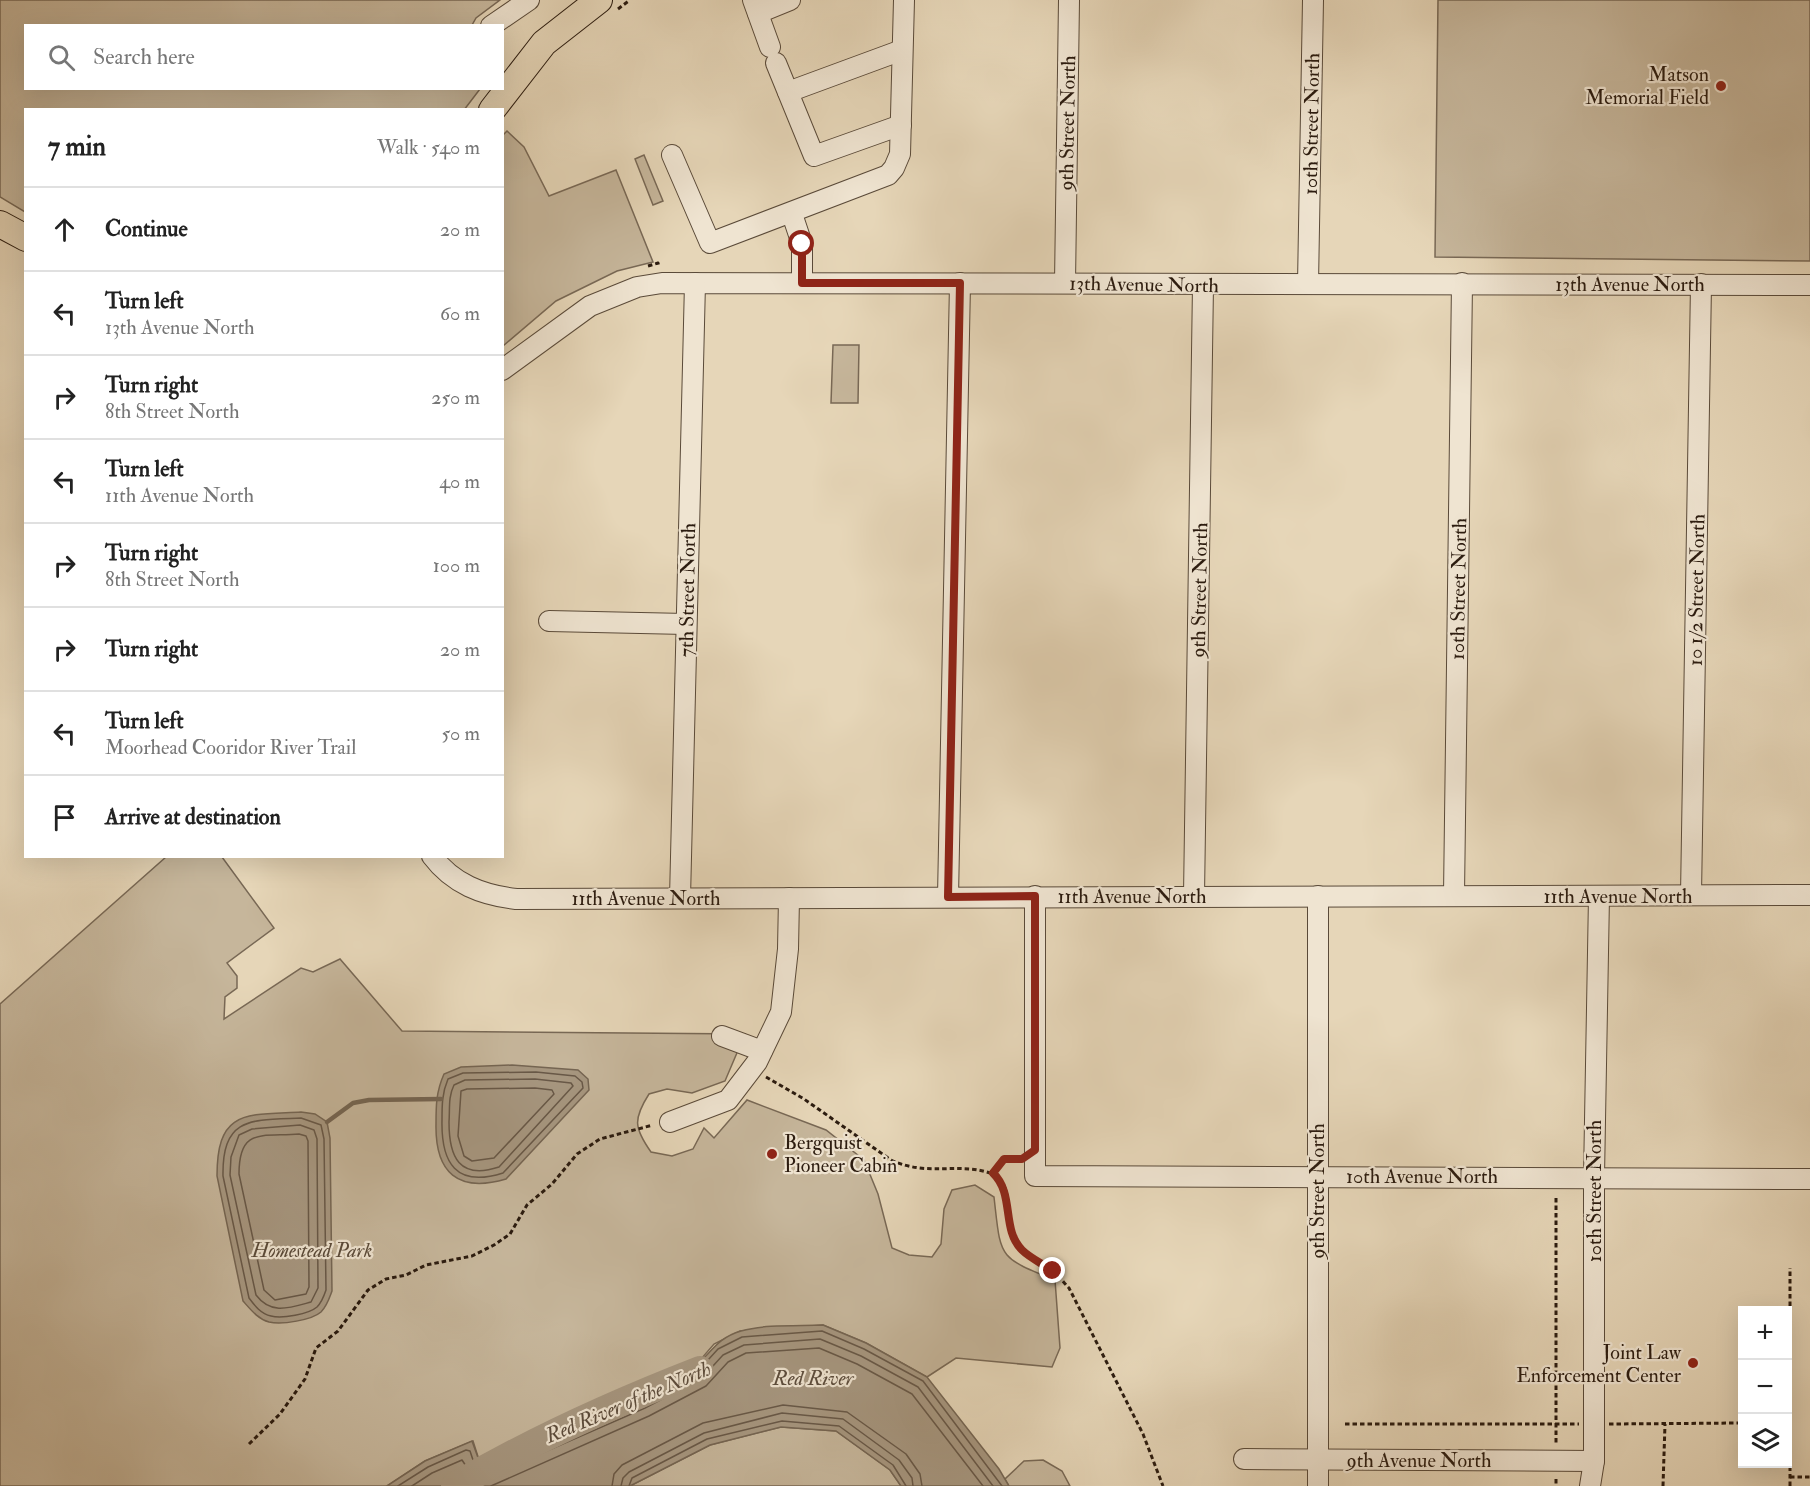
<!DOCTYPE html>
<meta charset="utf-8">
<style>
:root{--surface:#fff;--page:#f2f2f2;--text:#222;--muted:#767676;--line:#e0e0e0}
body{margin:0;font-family:"IM FELL Double Pica",serif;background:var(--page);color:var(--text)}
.controls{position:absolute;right:18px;bottom:18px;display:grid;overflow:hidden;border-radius:0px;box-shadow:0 6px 24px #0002}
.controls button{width:54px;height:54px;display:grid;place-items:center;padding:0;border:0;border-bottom:2px solid var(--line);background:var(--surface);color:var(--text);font:30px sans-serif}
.stop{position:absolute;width:18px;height:18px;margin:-14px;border:4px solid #8f2418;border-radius:50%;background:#fff}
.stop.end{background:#8f2418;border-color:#fff;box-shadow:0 2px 6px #0008}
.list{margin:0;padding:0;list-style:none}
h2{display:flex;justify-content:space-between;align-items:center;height:78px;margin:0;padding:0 24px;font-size:26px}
h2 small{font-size:20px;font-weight:400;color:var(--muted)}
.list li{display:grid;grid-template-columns:39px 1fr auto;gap:18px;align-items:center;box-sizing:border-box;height:84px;padding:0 24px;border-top:2px solid var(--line)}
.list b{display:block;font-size:22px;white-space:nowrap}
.list p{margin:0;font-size:20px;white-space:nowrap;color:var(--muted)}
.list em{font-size:20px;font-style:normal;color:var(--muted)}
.icon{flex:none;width:33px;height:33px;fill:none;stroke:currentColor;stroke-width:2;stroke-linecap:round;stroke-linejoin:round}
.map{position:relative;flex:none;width:1810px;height:1486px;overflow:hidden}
.search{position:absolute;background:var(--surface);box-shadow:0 6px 24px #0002;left:24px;top:24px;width:480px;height:66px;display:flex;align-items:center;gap:15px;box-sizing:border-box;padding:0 21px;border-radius:0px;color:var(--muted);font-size:22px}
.panel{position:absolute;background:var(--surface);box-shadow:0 6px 24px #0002;left:24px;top:108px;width:480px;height:750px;border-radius:0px}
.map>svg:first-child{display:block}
.green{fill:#c6b69b;stroke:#786855;stroke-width:1.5}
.water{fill:#a6967f;stroke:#756552;stroke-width:1.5}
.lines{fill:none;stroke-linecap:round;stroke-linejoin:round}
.shore{stroke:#685847;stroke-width:1.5}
.stream{stroke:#756552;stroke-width:4.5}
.river{stroke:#a6967f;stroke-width:28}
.minor-casing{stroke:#5a4a39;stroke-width:22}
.major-casing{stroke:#2b1b0f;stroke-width:28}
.path{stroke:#2b1b0f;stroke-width:3;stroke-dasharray:4.5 3;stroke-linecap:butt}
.minor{stroke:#efe4d1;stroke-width:20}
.major{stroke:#e6d6b8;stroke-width:26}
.route{stroke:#8f2418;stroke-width:8}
.poi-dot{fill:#8f2418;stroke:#efe4d1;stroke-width:2}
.labels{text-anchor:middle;stroke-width:4.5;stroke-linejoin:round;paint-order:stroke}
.poi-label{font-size:20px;fill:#2b1b0f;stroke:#efe4d1;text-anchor:end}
.street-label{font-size:20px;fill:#2b1b0f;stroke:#efe4d1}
.park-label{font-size:20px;font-style:italic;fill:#5a4a39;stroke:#efe4d1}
.water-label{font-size:21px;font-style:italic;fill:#5c4c3c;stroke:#efe4d1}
</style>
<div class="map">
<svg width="1810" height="1486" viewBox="0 0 1810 1486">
<rect width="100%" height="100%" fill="#e6d6b8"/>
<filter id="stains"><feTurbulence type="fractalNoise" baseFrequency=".00333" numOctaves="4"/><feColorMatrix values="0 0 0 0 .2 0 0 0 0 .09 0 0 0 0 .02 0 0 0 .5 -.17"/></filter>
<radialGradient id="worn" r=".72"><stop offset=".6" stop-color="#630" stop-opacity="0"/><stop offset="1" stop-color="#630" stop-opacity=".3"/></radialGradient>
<!-- green -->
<g class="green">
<path d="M0 0H500L476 18 472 25 26 26V88L480 89 464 110H26L25 212 0 197Z"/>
<path d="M1438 0H1810V261L1435 257Z"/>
<path d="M507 131 524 147 549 196 616 170 653 262 617 271 556 301 503 346 502 136Z"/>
<path d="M644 155 663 201 653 205 635 159Z"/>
<path d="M833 345H859L858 403H831Z"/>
<path d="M166 857H222L274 928 227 963 237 976V988L225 997 224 1019 301 968 313 972 340 959 402 1031 745 1034 725 1081 692 1093 667 1089 649 1094C633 1119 634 1128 651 1152L672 1156 693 1149 704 1128 714 1138 747 1100 826 1130 864 1160 878 1194 892 1248 909 1255 932 1257 941 1244 944 1209 952 1190 975 1185 994 1197C1001 1258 997 1257 1055 1280L1060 1348 1052 1367 956 1358 927 1377 866 1343 823 1325 740 1331 714 1344 695 1366 639 1396 481 1466 473 1441 425 1461 387 1486H0V1004Z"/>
<path d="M781 1427 836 1431 890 1470 901 1486H630L710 1445Z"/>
<path d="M1043 1460 1062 1471 1070 1486H1009L1005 1479 1024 1461Z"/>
</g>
<!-- water -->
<g class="water">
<path d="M512 1065 578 1070 588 1079 589 1090 506 1179C458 1193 435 1173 436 1124 436 1106 436 1092 444 1074L461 1067Z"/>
<path d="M301 1112 315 1114 327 1122 330 1138 332 1291C329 1299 327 1306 321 1312 312 1320 282 1325 269 1322 258 1319 251 1310 243 1301L217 1176C217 1109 246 1115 301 1112Z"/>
<path d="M823 1325 866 1343 927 1377 999 1469 1009 1486H901L890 1470 836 1431 781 1427 710 1445 630 1486H387L425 1461 472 1441 481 1466C552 1437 622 1405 690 1369 709 1359 713 1339 741 1331 766 1324 797 1326 823 1325Z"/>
</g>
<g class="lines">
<!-- shore -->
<g class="shore">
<path d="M536 1072 575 1076 582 1082 583 1088 503 1173C456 1188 441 1163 442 1120 442 1105 442 1093 448 1079L463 1073Z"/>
<path d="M535 1079 571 1083 573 1086 499 1167C459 1180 449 1157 449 1122 450 1109 448 1097 454 1085L465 1080Z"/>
<path d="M535 1088 552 1090 554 1094 494 1158 472 1161 464 1156 458 1136 461 1091 467 1089Z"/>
<path d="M301 1118 321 1125 324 1139 326 1290C324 1296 322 1302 317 1307 309 1314 282 1319 271 1316 261 1314 255 1306 249 1298L223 1176C222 1116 252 1120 301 1118Z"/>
<path d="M300 1125 314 1130 317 1139 318 1288 311 1302C289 1308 271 1315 256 1295L230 1175 231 1157 239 1135 252 1129Z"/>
<path d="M299 1134 306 1136 308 1141 309 1287 306 1294 275 1300 264 1290 239 1174C239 1127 262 1137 299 1134Z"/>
<path d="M398 1486 428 1467 466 1450 470 1451 476 1469 482 1471 642 1401 698 1371 718 1349 742 1337 822 1331 864 1349 923 1381 1002 1486"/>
<path d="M412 1486 432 1473 462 1460 472 1475 483 1479 645 1408 702 1378 723 1355 744 1345 820 1339 861 1356 918 1387 993 1486"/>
<path d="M491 1486 649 1416 706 1386 728 1362 746 1353 819 1348 857 1364 912 1394 983 1486"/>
<path d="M612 1486 614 1474 622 1465 703 1423 783 1405 847 1412 906 1454 920 1474 922 1486"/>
<path d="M621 1486 623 1478 629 1472 704 1433 782 1413 843 1419 899 1460 912 1478 913 1486"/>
<path d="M629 1486 632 1478 707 1439 782 1421 839 1426 893 1465 906 1486"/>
</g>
<!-- stream -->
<path class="stream" d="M327 1122 353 1103 369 1100 441 1099"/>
<!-- river -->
<path class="river" d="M455 1486C533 1440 615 1403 700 1370"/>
<!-- minor casing -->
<g class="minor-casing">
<g id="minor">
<path d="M753 0 770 47"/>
<path d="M758 13 790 0"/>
<path d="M491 26 529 0"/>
<path d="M776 63 814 156 901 125"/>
<path d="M788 92 902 50"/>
<path d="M672 155 710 243 888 175 894 168 900 154 904 0"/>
<path d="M792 214 802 244V283"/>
<path d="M1065 283 1069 0"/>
<path d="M1308 284 1313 0"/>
<path d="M502 370 590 306 637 287 662 283 1810 285"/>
<path d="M549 621 686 624"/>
<path d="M432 856C453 884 482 895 516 899L1810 895"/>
<path d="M1454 895 1462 283"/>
<path d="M1691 895 1701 284"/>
<path d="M1035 896V1176L1810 1179"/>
<path d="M1194 896 1203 285"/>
<path d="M1318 896V1486"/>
<path d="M948 897 960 283"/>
<path d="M680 898 695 283"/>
<path d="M722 1036 762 1051"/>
<path d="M670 1122 728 1100 757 1062 781 1012 788 949 789 898"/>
<path d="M1244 1459 1594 1461"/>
<path d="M1590 1486 1594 1461V1177L1599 896"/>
</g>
</g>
<!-- major casing -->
<g class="major-casing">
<g id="major">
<path d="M492 110 544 43 599 0"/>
<path d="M0 224 26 238"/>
</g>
</g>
<!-- path -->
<g class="path">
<path d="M618 9 630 0"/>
<path d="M648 266 658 263 659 267"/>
<path d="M766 1077 804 1099 891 1160C927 1177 958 1162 990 1173 1016 1181 1004 1221 1014 1239 1023 1255 1040 1260 1053 1271 1059 1276 1064 1283 1069 1288L1143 1434 1163 1486"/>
<path d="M993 1173 1004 1159H1017"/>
<path d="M1556 1198V1445"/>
<path d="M1345 1424H1579"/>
<path d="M1609 1424 1742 1423"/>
<path d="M249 1444 280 1414 305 1379 316 1348 338 1331 368 1290 386 1279 406 1275 426 1265 472 1256 494 1245 510 1234 527 1205 552 1184 577 1154 600 1139 653 1125"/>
<path d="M1790 1477H1810"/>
<path d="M1556 1479V1486"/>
<path d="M1663 1486 1665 1424"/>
<path d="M1790 1486V1268"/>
</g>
<!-- minor -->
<use href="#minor" class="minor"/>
<!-- major -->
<use href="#major" class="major"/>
</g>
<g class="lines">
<!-- route -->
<path class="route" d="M802 244V283H960L948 897 1035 896V1150L1022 1159H1004L993 1173C1015 1194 1001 1229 1022 1250 1030 1258 1043 1264 1053 1271"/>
</g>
<!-- markers -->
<g class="poi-dot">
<circle cx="1721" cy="86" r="6"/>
<circle cx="772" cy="1154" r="6"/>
<circle cx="1693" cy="1363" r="6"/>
</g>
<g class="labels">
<!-- poi labels -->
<g class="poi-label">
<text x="1709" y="81">Matson<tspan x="1709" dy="23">Memorial Field</tspan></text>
<text x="784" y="1149" text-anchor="start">Bergquist<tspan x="784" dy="23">Pioneer Cabin</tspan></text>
<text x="1681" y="1359">Joint Law<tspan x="1681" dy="23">Enforcement Center</tspan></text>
</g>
<!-- street labels -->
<g class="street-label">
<text transform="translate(1067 123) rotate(-89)" y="7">9th Street North</text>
<text transform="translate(1311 124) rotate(-89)" y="7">10th Street North</text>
<text transform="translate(1144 284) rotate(1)" y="7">13th Avenue North</text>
<text x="1630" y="291">13th Avenue North</text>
<text transform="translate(1458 589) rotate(-89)" y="7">10th Street North</text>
<text transform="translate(687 590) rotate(-89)" y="7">7th Street North</text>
<text transform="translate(1199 590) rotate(-89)" y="7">9th Street North</text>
<text transform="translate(1696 590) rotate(-89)" y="7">10 1/2 Street North</text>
<text x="1132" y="903">11th Avenue North</text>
<text x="1618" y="903">11th Avenue North</text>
<text x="646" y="905">11th Avenue North</text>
<text x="1422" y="1183">10th Avenue North</text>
<text transform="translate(1317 1191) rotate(-90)" y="7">9th Street North</text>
<text transform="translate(1594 1191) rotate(-90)" y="7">10th Street North</text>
<text x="1419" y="1467">9th Avenue North</text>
</g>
<!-- park labels -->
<g class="park-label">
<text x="312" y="1257">Homestead Park</text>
</g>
<!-- water labels -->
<g class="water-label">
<text x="813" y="1385">Red River</text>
<text transform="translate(628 1402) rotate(-23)" y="7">Red River of the North</text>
</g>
</g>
<rect width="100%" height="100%" filter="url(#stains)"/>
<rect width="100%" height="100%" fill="url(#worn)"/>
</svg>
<div class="controls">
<button>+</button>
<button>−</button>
<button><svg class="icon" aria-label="layers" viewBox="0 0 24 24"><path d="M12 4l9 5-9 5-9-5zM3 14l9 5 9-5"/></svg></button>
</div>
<div class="stop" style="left:802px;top:244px"></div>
<div class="stop end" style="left:1053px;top:1271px"></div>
<div class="search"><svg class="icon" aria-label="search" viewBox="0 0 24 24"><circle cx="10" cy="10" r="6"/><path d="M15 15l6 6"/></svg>Search here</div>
<section class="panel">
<h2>7 min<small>Walk · 540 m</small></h2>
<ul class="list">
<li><svg class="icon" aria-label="ahead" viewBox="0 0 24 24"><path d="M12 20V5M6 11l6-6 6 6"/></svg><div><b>Continue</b></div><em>20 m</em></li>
<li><svg class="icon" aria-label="left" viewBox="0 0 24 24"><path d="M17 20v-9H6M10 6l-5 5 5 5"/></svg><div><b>Turn left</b><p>13th Avenue North</p></div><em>60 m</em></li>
<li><svg class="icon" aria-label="right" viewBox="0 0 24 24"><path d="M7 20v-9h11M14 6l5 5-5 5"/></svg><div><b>Turn right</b><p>8th Street North</p></div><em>250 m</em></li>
<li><svg class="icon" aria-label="left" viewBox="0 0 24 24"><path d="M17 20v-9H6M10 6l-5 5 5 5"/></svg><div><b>Turn left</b><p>11th Avenue North</p></div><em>40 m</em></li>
<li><svg class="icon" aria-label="right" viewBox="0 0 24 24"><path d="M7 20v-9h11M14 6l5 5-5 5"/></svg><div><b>Turn right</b><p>8th Street North</p></div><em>100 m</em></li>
<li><svg class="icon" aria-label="right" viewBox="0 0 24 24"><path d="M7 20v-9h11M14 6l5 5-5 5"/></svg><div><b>Turn right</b></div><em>20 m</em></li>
<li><svg class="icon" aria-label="left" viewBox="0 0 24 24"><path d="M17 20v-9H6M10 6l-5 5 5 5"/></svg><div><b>Turn left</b><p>Moorhead Cooridor River Trail</p></div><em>50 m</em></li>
<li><svg class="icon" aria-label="arrive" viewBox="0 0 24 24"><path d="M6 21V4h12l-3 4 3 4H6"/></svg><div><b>Arrive at destination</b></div></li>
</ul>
</section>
</div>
